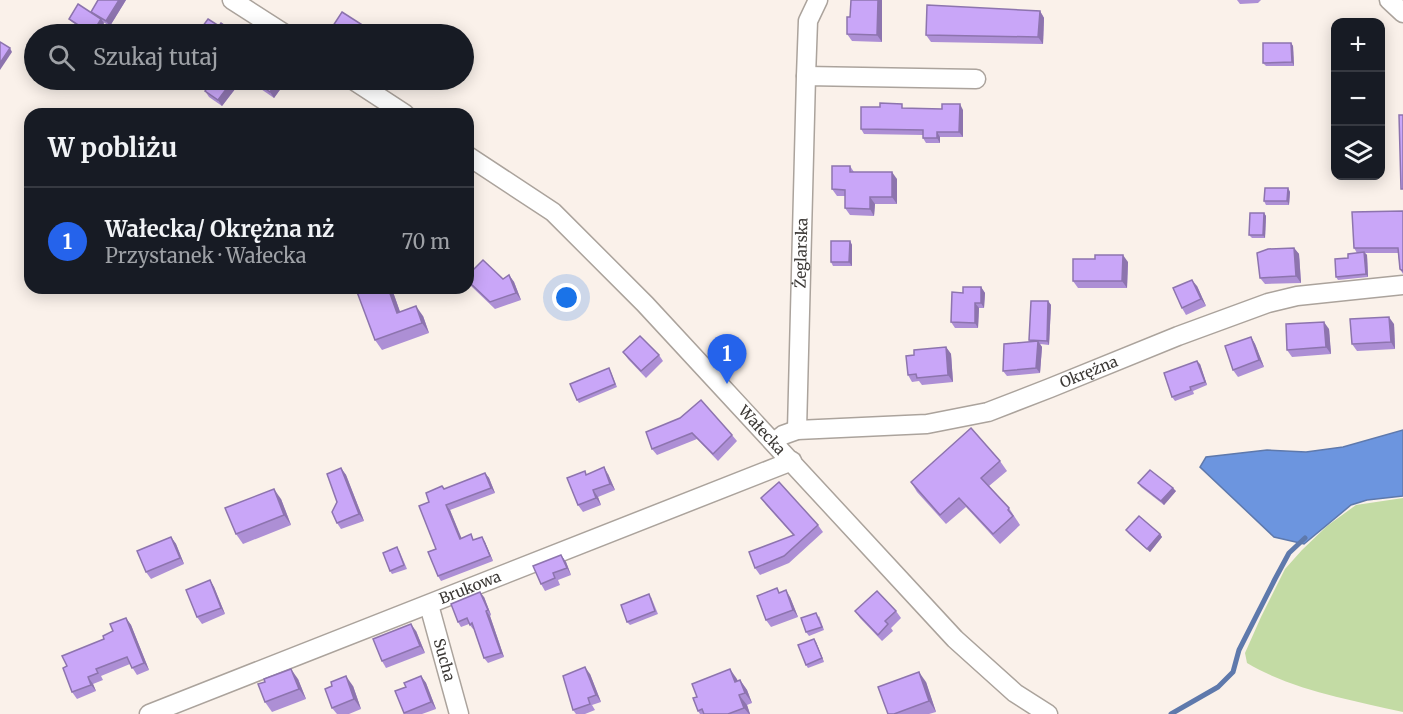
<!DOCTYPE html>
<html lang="pl">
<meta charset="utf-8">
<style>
:root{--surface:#171b24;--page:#242831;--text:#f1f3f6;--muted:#9ea1a6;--line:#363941;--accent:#2563eb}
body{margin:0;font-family:Merriweather,serif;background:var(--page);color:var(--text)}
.controls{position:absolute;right:18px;top:18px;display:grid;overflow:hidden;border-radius:12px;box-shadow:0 3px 15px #0003}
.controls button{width:54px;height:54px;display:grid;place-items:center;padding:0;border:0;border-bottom:2px solid var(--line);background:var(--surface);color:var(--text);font:30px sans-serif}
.you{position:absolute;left:567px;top:298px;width:21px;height:21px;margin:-15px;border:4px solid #fff;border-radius:50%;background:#1a73e8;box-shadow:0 0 0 9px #1a73e833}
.badge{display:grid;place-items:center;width:39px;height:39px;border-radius:50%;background:var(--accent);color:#fff;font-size:20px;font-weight:700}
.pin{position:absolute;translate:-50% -50px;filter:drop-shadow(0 2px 3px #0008)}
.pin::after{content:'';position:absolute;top:32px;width:21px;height:18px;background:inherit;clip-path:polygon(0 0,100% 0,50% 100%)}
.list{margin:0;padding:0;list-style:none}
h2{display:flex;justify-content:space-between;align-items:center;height:78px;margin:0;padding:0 24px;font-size:26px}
h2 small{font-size:20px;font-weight:400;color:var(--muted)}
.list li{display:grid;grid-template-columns:39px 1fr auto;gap:18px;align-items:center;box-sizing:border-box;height:108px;padding:0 24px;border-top:2px solid var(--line)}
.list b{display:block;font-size:22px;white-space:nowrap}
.list p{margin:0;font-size:20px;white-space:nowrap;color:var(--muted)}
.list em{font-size:20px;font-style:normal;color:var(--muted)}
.icon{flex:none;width:33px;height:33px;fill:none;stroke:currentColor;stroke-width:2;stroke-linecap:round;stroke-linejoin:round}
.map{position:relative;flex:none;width:1403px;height:714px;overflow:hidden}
.search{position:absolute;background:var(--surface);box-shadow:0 3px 15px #0003;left:24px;top:24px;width:450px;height:66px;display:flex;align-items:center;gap:15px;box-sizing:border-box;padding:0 21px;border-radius:33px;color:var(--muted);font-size:22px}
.panel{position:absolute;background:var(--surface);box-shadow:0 3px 15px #0003;left:24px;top:108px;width:450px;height:186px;border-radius:18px}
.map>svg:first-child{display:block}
.green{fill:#c3dba4}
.water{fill:#6c95df;stroke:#5e79ac;stroke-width:1.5}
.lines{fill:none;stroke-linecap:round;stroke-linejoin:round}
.stream{stroke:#5e79ac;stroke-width:5}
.minor-casing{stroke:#aba39c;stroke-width:21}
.minor{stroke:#fff;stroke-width:18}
.wall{fill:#ad8fd5}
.shaded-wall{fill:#8d74ae}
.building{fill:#c9a6f8;stroke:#8d74ae;stroke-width:1.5}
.labels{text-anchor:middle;stroke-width:4.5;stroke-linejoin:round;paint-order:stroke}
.street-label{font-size:15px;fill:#3c3936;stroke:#fff}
</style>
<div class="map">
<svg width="1403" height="714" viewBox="0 0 1403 714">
<rect width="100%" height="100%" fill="#faf1ea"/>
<!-- green -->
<path class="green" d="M1403 498V712C1352 700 1292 690 1247 663L1245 653 1261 617 1285 569 1302 550 1327 526 1356 505Z"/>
<!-- water -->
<path class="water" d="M1403 430V496L1367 500 1351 505 1304 544 1274 537 1200 467 1206 457 1267 450 1306 452 1343 447Z"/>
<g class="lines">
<!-- stream -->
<path class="stream" d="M1171 714 1218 687 1233 672 1239 650 1275 579 1289 553 1305 538"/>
<!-- minor casing -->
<g class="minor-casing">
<g id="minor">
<path d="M232 0 285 34"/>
<path d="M1389 0 1403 13"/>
<path d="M806 76 808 21 818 0"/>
<path d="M353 80 405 114"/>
<path id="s1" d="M468 156 553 212 645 304 955 639 1015 693 1048 714"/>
<path id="s2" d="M797 430 806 76 976 79"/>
<path id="s3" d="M774 442 783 435 797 430 927 424 988 412 1050 388 1178 336 1268 303 1297 296 1403 285"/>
<path id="s4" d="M429 605 459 714"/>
<path id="s5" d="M149 714 792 461"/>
</g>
</g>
<!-- minor -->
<use href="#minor" class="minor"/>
</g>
<!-- wall -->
<g class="wall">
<path d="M98 0H126L110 26 103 22 104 23 97 34H89L72 22 69 19 92 14 91 12Z"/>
<path d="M882 0V42L852 41 847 34 850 17Z"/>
<path d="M1237 0H1261L1258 3 1240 4Z"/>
<path d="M1040 11 1044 18 1043 44 931 42 926 35Z"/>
<path d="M1291 43 1293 46 1294 66H1266L1263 63Z"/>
<path d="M213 80H242L222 106 209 97 205 91Z"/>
<path d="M248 80H287L274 98Z"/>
<path d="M905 108 963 110V137H940V143H926L923 138V135L864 134 861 129Z"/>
<path d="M850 166 854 172 897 179V204H875L874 216 850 215 845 208V196H837L832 189Z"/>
<path d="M1288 188 1290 192 1289 205H1266L1264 201Z"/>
<path d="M1403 211V274L1400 269 1398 253H1365L1367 255 1368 277 1338 280 1336 277 1348 258 1357 253 1354 248Z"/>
<path d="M1264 213 1266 216 1265 238H1252L1249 235Z"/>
<path d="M850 241 852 245V266H833L831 262Z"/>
<path d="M1294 248 1299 254 1301 283 1265 284 1260 278Z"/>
<path d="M1128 262 1127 288H1078L1073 281Z"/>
<path d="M468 275 503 279 509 275 514 282 521 300 495 309 470 285 468 283Z"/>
<path d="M1197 286 1206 306 1186 315 1182 308Z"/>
<path d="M981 287 985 293 984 308H979L978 328H955L951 322 963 293Z"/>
<path d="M393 292 400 312 423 316 429 333 382 350 375 340Z"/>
<path d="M1048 301 1051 305 1049 345 1040 344 1042 347 1040 373 1007 376 1003 371 1030 342 1029 340Z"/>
<path d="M1394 324 1395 349 1357 351 1352 344Z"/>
<path d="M1329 329 1331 354 1292 357 1287 350Z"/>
<path d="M1251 337 1255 344 1264 367 1238 377 1233 370Z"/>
<path d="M946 347 951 354 953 382 922 385 919 381 912 382 908 375 914 355Z"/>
<path d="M623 352 659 355 663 361 646 378 628 359Z"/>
<path d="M1200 364 1207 385 1193 391 1194 394 1175 401 1172 397Z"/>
<path d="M609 368 611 372 617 387 579 403 577 400Z"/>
<path d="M680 418 732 435 737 441 718 461 697 439 657 455 652 449Z"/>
<path d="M1000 461 1007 471 989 486 1009 508 1020 525 1000 544 966 507 946 524 917 492 911 482Z"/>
<path d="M341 468 346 475 364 521 341 529 337 523V502Z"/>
<path d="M485 473 489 478 495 493 450 510 461 538 475 540 482 537 485 542 493 561 441 581 438 576 436 549 442 486 444 489Z"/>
<path d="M608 474 615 490 598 497 601 505 583 512 578 505 587 475Z"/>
<path d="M1138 483 1176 491 1164 505 1141 487Z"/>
<path d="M761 498 818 525 823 532 789 563 760 575 755 568 793 535 766 505Z"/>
<path d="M281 499 291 525 243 544 236 534Z"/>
<path d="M1126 530 1160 534 1162 537 1150 552 1129 534Z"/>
<path d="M171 537 176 544 184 564 151 579 146 572Z"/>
<path d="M399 550 407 569 392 574 390 571Z"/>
<path d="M561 555 566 562 571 575 558 580 560 585 545 591 541 584Z"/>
<path d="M210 580 214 587 225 614 202 624 197 617Z"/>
<path d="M781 592 790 597 798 617 771 627 766 620Z"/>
<path d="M484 597 491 615 490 616 504 657 488 663 484 658 474 629H473L469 624 461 627 458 622Z"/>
<path d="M651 597 658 614 630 625 627 622Z"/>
<path d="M855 611H896L901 618 891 628 893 631 882 641 860 618Z"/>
<path d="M819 616 824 630 809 636 806 632Z"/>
<path d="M126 618 131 625 149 670 137 675 130 664 101 676 103 680 93 684 96 691 77 699 72 692 67 666 113 631Z"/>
<path d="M416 631 425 653 386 668 382 661Z"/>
<path d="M814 639 816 642 824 662 808 668 806 665Z"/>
<path d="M590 674 601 702 592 705 595 710 585 714H576L573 710Z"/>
<path d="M421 676 426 683 436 709 422 714H404V713L406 687Z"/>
<path d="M298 679 306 699 272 712 265 702Z"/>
<path d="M737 679V681L740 680 747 690 752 703 747 705 750 714H700L698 711Z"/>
<path d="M926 682 936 712 929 714H888Z"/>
<path d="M353 686 361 709 349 714H337L332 708Z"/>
</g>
<!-- shaded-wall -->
<g class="shaded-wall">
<path d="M119 0H126L110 26 106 21Z"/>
<path d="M878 0H882V42L877 35Z"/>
<path d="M1040 11 1044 18 1043 44 1038 37Z"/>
<path d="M101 19 104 23 97 34H92Z"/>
<path d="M364 26 369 33 368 34H359Z"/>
<path d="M1291 43 1293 46 1294 66 1292 62Z"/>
<path d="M10 48 12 52 0 70V63Z"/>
<path d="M233 80H242L222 106 218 100Z"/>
<path d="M278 80H287L274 98 270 92Z"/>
<path d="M960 104 963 110V137L959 132Z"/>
<path d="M937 132 940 137V143L937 138Z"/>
<path d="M892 172 897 179V204L892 197Z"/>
<path d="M1288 188 1290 192 1289 205 1287 201Z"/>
<path d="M870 197 875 204 874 216 870 209Z"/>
<path d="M1264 213 1266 216 1265 238 1263 235Z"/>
<path d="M850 241 852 245V266L849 262Z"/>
<path d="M1294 248 1299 254 1301 283 1296 276Z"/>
<path d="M1364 252 1367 255 1368 277 1366 274Z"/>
<path d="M1123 255 1128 262 1127 288 1122 281Z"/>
<path d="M509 275 514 282 521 300 516 293Z"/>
<path d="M1192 280 1197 286 1206 306 1201 299Z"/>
<path d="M981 287 985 293 984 308 981 303Z"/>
<path d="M388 288H390L393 292 404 323 397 313Z"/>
<path d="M1048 301 1051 305 1049 345 1047 341Z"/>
<path d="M975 303 979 308 978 328 975 323Z"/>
<path d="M416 306 423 316 429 333 422 323Z"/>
<path d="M1389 317 1394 324 1395 349 1391 342Z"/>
<path d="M1324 322 1329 329 1331 354 1326 347Z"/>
<path d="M1251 337 1255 344 1264 367 1259 360Z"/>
<path d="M1038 341 1042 347 1040 373 1036 368Z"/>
<path d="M946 347 951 354 953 382 948 375Z"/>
<path d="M1197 361 1200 364 1207 385 1205 382Z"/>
<path d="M604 467 608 474 615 490 610 484Z"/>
<path d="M341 468 346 475 364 521 359 514Z"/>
<path d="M485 473 489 478 495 493 491 488Z"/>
<path d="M1173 488 1176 491 1164 505 1161 501Z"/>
<path d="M274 489 281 499 291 525 284 515Z"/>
<path d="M593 490 598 497 601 505 596 498Z"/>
<path d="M446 505 450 510 464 544 460 539Z"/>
<path d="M1160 534 1162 537 1150 552 1147 549Z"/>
<path d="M171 537 176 544 184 564 180 558Z"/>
<path d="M482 537 485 542 493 561 490 556Z"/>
<path d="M561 555 566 562 571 575 567 568Z"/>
<path d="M210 580 214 587 225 614 221 608Z"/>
<path d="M786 590 790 597 798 617 793 610Z"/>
<path d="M480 592 484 597 491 615 488 610Z"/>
<path d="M486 611 490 616 504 657 501 653Z"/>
<path d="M126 618 131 625 149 670 144 663Z"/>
<path d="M411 624 416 631 425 653 420 646Z"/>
<path d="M814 639 816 642 824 662 822 658Z"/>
<path d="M585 667 590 674 601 702 596 695Z"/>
<path d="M291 669 298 679 306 699 299 689Z"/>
<path d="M730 669 737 679 742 692 735 682Z"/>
<path d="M919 672 926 682 936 712 929 701Z"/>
<path d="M346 676 353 686 361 709 354 699Z"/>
<path d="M421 676 426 683 436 709 431 702Z"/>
<path d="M88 677 93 684 96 691 91 685Z"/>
<path d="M740 680 747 690 752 703 745 693Z"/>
<path d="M739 695 747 705 750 714H749L744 708Z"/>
</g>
<!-- building -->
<g class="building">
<path d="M98 0H119L106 21 91 12Z"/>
<path d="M851 0H878L877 35 847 34V17H850Z"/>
<path d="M78 4 101 19 92 34 69 19Z"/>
<path d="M927 5 1040 11 1038 37 926 35Z"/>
<path d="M342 12 364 26 359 34H333L329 32Z"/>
<path d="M208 19 219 26 221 23 231 30 229 34H231H197Z"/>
<path d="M145 31 150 34H142Z"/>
<path d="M0 42 10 48 0 63Z"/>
<path d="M1263 43H1291L1292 62 1263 63Z"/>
<path d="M213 80H233L218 100 205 91Z"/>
<path d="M253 80H278L270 92Z"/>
<path d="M880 103 902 104V108L942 109V104H960L959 132H937V138H923V130L861 129V107H880Z"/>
<path d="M1399 115H1403V189H1401Z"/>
<path d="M832 166H850V172H892V197H870V209L845 208V190L832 189Z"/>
<path d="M1265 188H1288L1287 201H1264Z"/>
<path d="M1403 211V271L1400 269 1398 248H1354L1352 212Z"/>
<path d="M1250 213H1264L1263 235H1249Z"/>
<path d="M831 241H850L849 262H831Z"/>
<path d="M1294 248 1296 276 1260 278 1257 253 1268 249Z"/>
<path d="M1364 252 1366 274 1336 277 1335 259 1348 258V254Z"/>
<path d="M1095 255H1123L1122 281H1073V259H1095Z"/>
<path d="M483 260 503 279 509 275 516 293 490 302 468 281V275Z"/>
<path d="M1192 280 1201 299 1182 308 1173 288Z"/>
<path d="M963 287H981V303H975V323L951 322 952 292 963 293Z"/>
<path d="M368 288H388L397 313 416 306 422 323 375 340 357 292Z"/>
<path d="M1031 301H1048L1047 341 1029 340Z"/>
<path d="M1389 317 1391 342 1352 344 1350 319Z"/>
<path d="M1324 322 1326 347 1287 350 1286 324Z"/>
<path d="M640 336 659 355 641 371 623 352Z"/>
<path d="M1251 337 1259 360 1233 370 1225 346Z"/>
<path d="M1038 341 1036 368 1003 371 1004 344Z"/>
<path d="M946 347 948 375 917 378 916 374 908 375 906 356 914 355V350Z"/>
<path d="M1197 361 1205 382 1190 387 1191 390 1172 397 1164 373Z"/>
<path d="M609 368 615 384 577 400 570 384Z"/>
<path d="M701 400 732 435 713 454 692 433 652 449 646 432 680 418Z"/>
<path d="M971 428 1000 461 981 478 1009 508 1008 510 1013 516 993 534 959 498 940 515 911 482Z"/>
<path d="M604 467 610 484 593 490 596 498 578 505 567 478 585 471 586 475Z"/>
<path d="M341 468 359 514 337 523 332 512 337 502 327 474Z"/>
<path d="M1150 470 1173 488 1161 501 1138 483Z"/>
<path d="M485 473 491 488 446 505 460 539 471 534 473 540 482 537 490 556 438 576 428 552 436 549 419 506 429 502 426 493 442 486 444 489Z"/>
<path d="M779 482 818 525 784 556 755 568 749 552 794 535 761 498Z"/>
<path d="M274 489 284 515 236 534 225 508Z"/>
<path d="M1139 516 1160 534 1147 549 1126 530Z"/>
<path d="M171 537 180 558 146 572 137 551Z"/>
<path d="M397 547 404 565 390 571 383 553Z"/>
<path d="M561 555 567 568 553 573 555 578 541 584 533 566Z"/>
<path d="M210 580 221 608 197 617 186 590Z"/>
<path d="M777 588 779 593 786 590 793 610 766 620 757 596Z"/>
<path d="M877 591 896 611 885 621 888 624 878 635 855 611Z"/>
<path d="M480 592 488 610 486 611 501 653 484 658 472 623 470 625 467 618 458 622 451 604Z"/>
<path d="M649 594 655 611 627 622 621 605Z"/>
<path d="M816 613 822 627 806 632 801 618Z"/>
<path d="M126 618 144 663 132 668 127 657 96 669 98 673 88 677 91 685 72 692 63 668 67 666 62 656 104 639 103 636 113 631 110 624Z"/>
<path d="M411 624 420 646 382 661 373 639Z"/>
<path d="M814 639 822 658 806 665 798 645Z"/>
<path d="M585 667 596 695 588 698 590 704 573 710 563 676Z"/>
<path d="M291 669 299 689 265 702 258 684 265 682 264 679Z"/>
<path d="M730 669 735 682 740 680 745 693 739 695 744 708 728 714H704L702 709 698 711 693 698 697 697 692 684Z"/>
<path d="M919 672 929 701 894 714H888L878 687Z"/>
<path d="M346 676 354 699 332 708 325 689 332 686 331 682Z"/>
<path d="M421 676 431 702 404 713 395 691 406 687 404 683Z"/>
</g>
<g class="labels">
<!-- street labels -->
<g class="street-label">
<text dy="5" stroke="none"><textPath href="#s2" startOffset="177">Żeglarska</textPath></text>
<text dy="5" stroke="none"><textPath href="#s3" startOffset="327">Okrężna</textPath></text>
<text dy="5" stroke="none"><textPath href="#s1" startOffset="404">Wałecka</textPath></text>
<text dy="5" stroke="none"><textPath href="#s5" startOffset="345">Brukowa</textPath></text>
<text dy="5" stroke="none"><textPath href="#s4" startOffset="57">Sucha</textPath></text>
</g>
</g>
</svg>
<div class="controls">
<button>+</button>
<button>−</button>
<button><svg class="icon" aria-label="layers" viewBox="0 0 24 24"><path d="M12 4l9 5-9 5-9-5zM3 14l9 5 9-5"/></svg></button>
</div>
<div class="you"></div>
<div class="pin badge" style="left:727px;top:384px">1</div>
<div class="search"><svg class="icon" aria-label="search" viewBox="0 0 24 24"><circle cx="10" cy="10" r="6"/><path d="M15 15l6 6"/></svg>Szukaj tutaj</div>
<section class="panel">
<h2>W pobliżu<small></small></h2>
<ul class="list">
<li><span class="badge">1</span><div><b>Wałecka/ Okrężna nż</b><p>Przystanek · Wałecka</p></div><em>70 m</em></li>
</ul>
</section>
</div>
